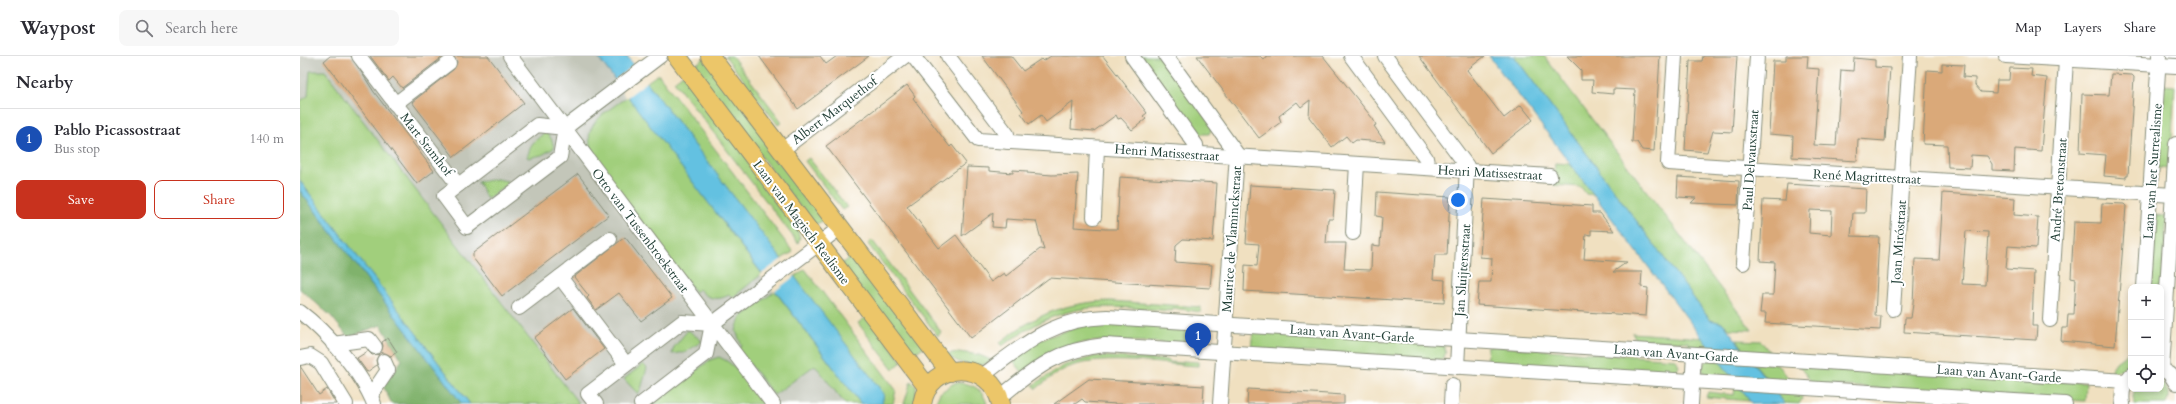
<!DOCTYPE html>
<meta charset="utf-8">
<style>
:root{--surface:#fff;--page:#f7f7f7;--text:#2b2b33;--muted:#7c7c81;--line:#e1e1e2;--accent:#c8321e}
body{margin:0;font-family:Cardo,serif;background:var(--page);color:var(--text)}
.controls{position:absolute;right:12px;bottom:12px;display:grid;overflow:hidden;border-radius:8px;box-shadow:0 2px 6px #0003}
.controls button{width:36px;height:36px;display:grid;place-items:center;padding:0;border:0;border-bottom:1px solid var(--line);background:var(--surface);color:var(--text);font:20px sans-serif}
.you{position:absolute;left:1158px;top:144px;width:14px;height:14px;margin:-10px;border:3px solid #fff;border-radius:50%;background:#1a73e8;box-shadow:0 0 0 6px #1a73e833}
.badge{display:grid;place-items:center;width:26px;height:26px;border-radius:50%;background:var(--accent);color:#fff;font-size:13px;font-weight:700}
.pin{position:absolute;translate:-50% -33px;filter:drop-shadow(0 1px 2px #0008)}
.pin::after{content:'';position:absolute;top:21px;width:14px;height:12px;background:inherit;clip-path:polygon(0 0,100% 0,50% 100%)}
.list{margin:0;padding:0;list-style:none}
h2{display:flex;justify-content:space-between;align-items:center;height:52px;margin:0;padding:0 16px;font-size:17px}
h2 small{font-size:13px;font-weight:400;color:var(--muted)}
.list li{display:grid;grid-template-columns:26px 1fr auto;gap:12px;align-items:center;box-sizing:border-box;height:60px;padding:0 16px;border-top:1px solid var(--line)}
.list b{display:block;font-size:15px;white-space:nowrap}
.list p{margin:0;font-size:13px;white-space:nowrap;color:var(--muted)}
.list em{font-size:13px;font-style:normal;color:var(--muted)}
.actions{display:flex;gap:8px;padding:12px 16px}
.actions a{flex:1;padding:9px 0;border:1px solid var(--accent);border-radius:8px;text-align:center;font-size:14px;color:var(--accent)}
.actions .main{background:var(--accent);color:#fff}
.icon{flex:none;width:22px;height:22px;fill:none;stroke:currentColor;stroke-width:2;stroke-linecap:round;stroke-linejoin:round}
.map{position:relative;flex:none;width:1876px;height:348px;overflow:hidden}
header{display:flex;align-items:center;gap:24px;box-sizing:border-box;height:56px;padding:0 20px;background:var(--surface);border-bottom:1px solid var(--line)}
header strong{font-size:19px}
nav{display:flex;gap:22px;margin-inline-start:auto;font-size:14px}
.search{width:280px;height:36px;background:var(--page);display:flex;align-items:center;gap:10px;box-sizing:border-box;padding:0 14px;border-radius:8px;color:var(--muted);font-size:15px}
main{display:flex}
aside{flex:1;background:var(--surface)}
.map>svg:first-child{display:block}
.industrial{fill:#c3c6b9}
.green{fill:#a1cf7c;stroke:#608658}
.forest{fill:#80b26c;stroke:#507850}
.water{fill:#63c1e1;stroke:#417f8a}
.pier{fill:#f0e0c0}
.building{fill:#daa979;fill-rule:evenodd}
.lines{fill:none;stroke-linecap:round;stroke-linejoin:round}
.minor-casing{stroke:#888e7a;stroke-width:16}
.major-casing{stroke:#888e7a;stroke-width:20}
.minor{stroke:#fff;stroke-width:14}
.major{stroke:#ecc669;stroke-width:18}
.labels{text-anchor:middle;stroke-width:4;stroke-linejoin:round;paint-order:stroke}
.street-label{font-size:13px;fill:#1f3d34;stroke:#fff}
</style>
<header>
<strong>Waypost</strong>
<div class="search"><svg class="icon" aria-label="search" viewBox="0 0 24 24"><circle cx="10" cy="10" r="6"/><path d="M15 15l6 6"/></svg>Search here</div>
<nav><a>Map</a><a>Layers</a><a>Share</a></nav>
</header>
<main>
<aside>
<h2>Nearby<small></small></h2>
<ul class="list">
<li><span class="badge" style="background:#1a4fb4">1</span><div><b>Pablo Picassostraat</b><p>Bus stop</p></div><em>140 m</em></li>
</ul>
<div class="actions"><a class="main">Save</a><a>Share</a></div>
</aside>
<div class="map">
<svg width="1876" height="348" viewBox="0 0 1876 348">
<rect width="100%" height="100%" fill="#fff"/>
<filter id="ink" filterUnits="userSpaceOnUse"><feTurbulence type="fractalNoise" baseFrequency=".025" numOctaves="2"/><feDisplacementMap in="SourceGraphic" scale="8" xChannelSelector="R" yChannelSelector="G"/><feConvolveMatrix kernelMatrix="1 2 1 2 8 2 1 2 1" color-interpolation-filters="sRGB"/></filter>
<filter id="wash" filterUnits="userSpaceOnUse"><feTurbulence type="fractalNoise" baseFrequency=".012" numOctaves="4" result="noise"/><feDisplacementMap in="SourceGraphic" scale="16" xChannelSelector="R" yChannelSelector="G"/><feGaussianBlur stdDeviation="0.9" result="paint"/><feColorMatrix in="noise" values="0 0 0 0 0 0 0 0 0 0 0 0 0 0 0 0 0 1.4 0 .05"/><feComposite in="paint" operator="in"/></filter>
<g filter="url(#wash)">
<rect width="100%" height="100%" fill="#f0e0c0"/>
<!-- industrial -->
<path class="industrial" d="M0 0H319L580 348H265L0 55Z"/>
<!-- green -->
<g class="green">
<path d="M425 0H432L482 66 478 69Z"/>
<path d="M840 0H862L913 70 909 78H899Z"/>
<path d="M1214 0H1244L1452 274 1429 273 1423 267 1410 264Z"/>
<path d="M406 1 524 161 523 165 514 169 392 11Z"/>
<path d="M10 15H25L279 348H170L0 125V45L8 40Z"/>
<path d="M383 18 494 162 500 182 498 187 374 25Z"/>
<path d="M357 19H359L493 196 481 203 347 26Z"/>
<path d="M1862 29 1875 30 1870 113 1857 112Z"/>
<path d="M328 40 462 218 432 242 429 239C418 245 407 243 399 233L395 236 290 98 294 96C277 69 310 54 328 40Z"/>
<path d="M246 75 252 84 254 92 242 99 228 102 227 101 232 88Z"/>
<path d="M509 102 547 151 542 154 505 105Z"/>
<path d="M1255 107 1270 108 1294 139 1286 138 1281 131 1254 129Z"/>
<path d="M197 123 207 125V129L187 143 178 126Z"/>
<path d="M1854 159 1867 160 1861 231H1850Z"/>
<path d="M572 184 641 276 638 280 568 188Z"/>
<path d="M555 198 625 290 610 300 541 208Z"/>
<path d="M505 213 596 334 593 348H582L584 338 494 221Z"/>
<path d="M475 235 561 348H545L515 309 474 339 438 293 442 290 436 275 440 262Z"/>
<path d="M811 245 901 251V256L873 252 872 255C797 249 766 244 702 290L699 287C735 259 765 246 811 245Z"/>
<path d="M568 260 602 306 593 313 558 267Z"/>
<path d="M789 267 900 272 899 289C860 288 793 278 759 293 745 299 734 308 723 317L712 303 739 284Z"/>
<path d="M388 274 402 285 386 296 372 298 374 291Z"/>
<path d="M953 274 1143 288 1146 297 1141 304 951 293Z"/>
<path d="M1332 277 1403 282 1410 292H1389L1388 286 1336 283Z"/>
<path d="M1437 284 1461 285 1470 297 1445 295Z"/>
<path d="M1188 290 1376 303 1379 310 1373 318 1187 307Z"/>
<path d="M1831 295C1831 309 1822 315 1809 317L1816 306Z"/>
<path d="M659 296 679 299 691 304C681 315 655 307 646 298Z"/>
<path d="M796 300 868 304V306L883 307V305L898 306V310C862 308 805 299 772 310 758 315 747 324 736 333L733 329 765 309Z"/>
<path d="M419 301C439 309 451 331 464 348H353L410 304Z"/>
<path d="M1408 303 1419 304 1433 322 1404 319 1402 310Z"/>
<path d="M1454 307 1478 308 1491 326 1468 324Z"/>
<path d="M343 308 347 312 341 333 338 338 324 323Z"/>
<path d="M1499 310 1786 327 1785 345 1513 328Z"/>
<path d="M611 325 616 330V348H604Z"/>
<path d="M1861 326C1868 332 1870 340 1866 348H1835L1833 341 1835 333H1861Z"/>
<path d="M654 327C671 326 682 332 687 348H635L640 337Z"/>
<path d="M1435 332 1441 333 1450 345 1406 341 1408 336 1434 339Z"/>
<path d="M1476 336 1501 338 1502 343 1499 348 1484 347Z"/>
</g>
<!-- forest -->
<path class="forest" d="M0 135 162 348H92L83 330 102 304 81 269 48 281 31 260 0 233Z"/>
<!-- water -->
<g class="water">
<path d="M297 0H327L584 338 582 348H561Z"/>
<path d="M1189 0H1214L1410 264 1423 267 1485 348H1452Z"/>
<path d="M0 125 170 348H162L0 135Z"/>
</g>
<!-- pier -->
<g class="pier">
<path d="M335 8 348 25 326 42 314 25Z"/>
<path d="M482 203 495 220 474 236 460 219Z"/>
</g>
<g id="blocks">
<!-- building -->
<g class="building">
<path d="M30 0H51L74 36 134 115 117 128 24 5Z"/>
<path d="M70 0H144L102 32 93 21 89 25Z"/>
<path d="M153 0H188L224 47 154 101 112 46 154 13 157 6Z"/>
<path d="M459 0H520L526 8 537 0H569L498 53Z"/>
<path d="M682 0H711L723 15 741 3 743 5 751 0H803L847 57 843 60 846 63 832 74 821 62 818 63 816 59 794 75 771 73 773 46 746 66 741 59 729 68 721 57 723 55Z"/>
<path d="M897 0H960L963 3 967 0H1023L1073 63 1076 69 1074 70 1085 86 1056 84 1052 87 1046 80 1032 91 1009 61 1010 44 1001 51 997 46 979 60 981 66 959 82Z"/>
<path d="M1119 0H1185L1167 14 1204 62 1221 49 1233 64 1191 97Z"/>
<path d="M1267 0H1360L1354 95 1342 94 1337 86H1332L1335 34 1313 33V38L1292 36 1293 24H1281V14Z"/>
<path d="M1403 0H1437L1432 76 1413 75 1407 96 1385 94 1390 5H1402Z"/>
<path d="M1486 0H1508L1507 12 1519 13 1514 89 1536 90 1541 14 1553 15 1554 2 1575 4V11L1590 12 1585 85 1558 83 1557 105 1492 101 1493 80 1469 78 1473 5H1486Z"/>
<path d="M1642 8 1664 9 1663 21 1675 22V29L1681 36 1696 37 1697 24H1709L1710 12 1732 13 1731 20 1747 22 1741 95 1715 93 1714 115 1692 114V108L1687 100 1671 99 1670 112 1648 111 1647 89 1623 88 1627 14 1642 15Z"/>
<path d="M1811 18 1832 19 1834 21 1828 120H1826V122L1804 120 1806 99 1780 97 1782 38 1809 39Z"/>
<path d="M607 29 615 40 613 42 628 62 650 91 652 89 666 107 607 150 639 192 656 179 691 226 704 217 706 220 740 193 744 194 736 165 706 163 705 172 692 171 693 157 662 180 667 111 689 112V115L713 117V114L727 115V117L752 119 778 118 774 171 805 173H817L820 121 917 127 913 185 883 183 876 189 875 206 912 209 910 232 749 222 671 282 526 90Z"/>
<path d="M278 118 309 159 202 240 173 202V197Z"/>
<path d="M1378 121 1439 125 1438 149 1391 147 1396 142 1377 141Z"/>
<path d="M1487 128 1566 133 1565 157H1553L1551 180 1579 181 1575 260H1581L1580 274 1465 267 1466 257H1460L1462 239H1473L1475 206 1460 205 1463 144 1485 145ZM1510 154 1532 155 1531 179 1509 177Z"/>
<path d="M950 129 1035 134 1033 163H1028L1026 187H1046L1044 213 1071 214 1072 189 1080 190 1082 161 1076 160 1077 136 1150 141 1147 199H1135L1133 223 1145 224 1144 247 944 235 945 209 957 210 959 188 946 187Z"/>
<path d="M1643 137 1715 142 1714 159 1738 161 1736 192 1708 190 1706 213 1734 215 1732 270H1737L1736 284 1604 276 1605 262H1611L1613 248 1615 203 1639 204ZM1666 175 1688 176 1685 229 1662 228Z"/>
<path d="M1184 143 1292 150V157H1300L1314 175 1291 174V179L1286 178 1284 203 1327 206 1313 216H1342L1341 231 1348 232 1346 260 1177 249 1179 226H1191L1192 202 1180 201Z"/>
<path d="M1802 147 1824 148 1826 150 1815 290 1761 285 1762 272H1767L1768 258H1774L1776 223 1771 222 1774 166 1801 167Z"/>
<path d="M325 181 372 242 341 265 319 237 296 254 287 242 289 240 274 221Z"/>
<path d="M273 252 304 293 265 323 234 282Z"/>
<path d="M88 282 97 296 91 300 85 297H81L83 290 82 286Z"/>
<path d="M68 295 72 299 79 298 76 304 77 309 67 316 57 302Z"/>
<path d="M0 310 19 339 27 333 36 348H0Z"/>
<path d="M789 323 904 330 903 348H817L785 346 782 343 775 348H754Z"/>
<path d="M948 333 1044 339V348H947Z"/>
</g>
</g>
</g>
<g filter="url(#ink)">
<use href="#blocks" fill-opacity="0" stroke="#888e7a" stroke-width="1"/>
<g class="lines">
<!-- minor casing -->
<g class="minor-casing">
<g id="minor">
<path d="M59 0 158 129"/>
<path d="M210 0 473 348"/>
<path d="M613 0 678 84 1250 120"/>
<path d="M648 0 707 78 708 86"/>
<path d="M832 0 896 89 897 98"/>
<path d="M866 0 937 98 920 348"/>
<path d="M1051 0 1126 102 1128 112"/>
<path d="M1085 0 1167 110 1157 311"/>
<path d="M1375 0 1368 107 1873 139"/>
<path d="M1706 0 1876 10"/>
<path d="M95 48 149 7"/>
<path d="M265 72 237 69 144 140 167 171 260 101 265 72 360 0"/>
<path d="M482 94 605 0"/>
<path d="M794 161 797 92"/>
<path d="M1053 177 1057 108"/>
<path d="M1443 207 1457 0"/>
<path d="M260 221 326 308"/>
<path d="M1844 231 1859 0"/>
<path d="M219 252 310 183"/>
<path d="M1593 253 1610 0"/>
<path d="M0 256C27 276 62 317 74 348"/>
<path d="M1750 264 1766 4"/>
<path d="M33 288 69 283 75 291"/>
<path d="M0 302 10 300 21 307 46 348"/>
<path d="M1861 313 1870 318 1876 327"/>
<path d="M1862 314 1876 88"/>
<path d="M682 320C723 289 753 262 807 261L1826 325"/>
<path d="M71 339 88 314 84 305"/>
<path d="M699 342C736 312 756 294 805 289L1765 348"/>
<path d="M296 348 288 338 382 266 412 268 541 171"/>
<path d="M341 348 406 298 412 268"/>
<path d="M1151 348 1152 329"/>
<path d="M1391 348 1394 298"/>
<path d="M1823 348C1821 337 1823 328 1831 319"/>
</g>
</g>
<!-- major casing -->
<g class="major-casing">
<g id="major">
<path d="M377 0 628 332"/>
<path d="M410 0 650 316"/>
<path d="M622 348C629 303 691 303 701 348"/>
</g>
</g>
<!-- minor -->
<use href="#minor" class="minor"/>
<!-- major -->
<use href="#major" class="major"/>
</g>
</g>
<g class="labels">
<!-- street labels -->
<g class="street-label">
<text transform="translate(534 54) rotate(-37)" y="5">Albert Marquethof</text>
<text transform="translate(127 88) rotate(52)" y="5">Mart Stamhof</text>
<text transform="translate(867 96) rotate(4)" y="5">Henri Matissestraat</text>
<text transform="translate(1450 104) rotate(-86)" y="5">Paul Delvauxstraat</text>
<text transform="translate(1852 115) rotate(-86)" y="5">Laan van het Surrealisme</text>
<text transform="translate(1190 116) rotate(3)" y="5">Henri Matissestraat</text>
<text transform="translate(1567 120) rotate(3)" y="5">René Magrittestraat</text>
<text transform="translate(1758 134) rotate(-86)" y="5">André Bretonstraat</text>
<text transform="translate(502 166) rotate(53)" y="5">Laan van Magisch Realisme</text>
<text transform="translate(341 174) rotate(53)" y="5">Otto van Tussenbroekstraat</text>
<text transform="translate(931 183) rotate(-86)" y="5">Maurice de Vlaminckstraat</text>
<text transform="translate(1598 186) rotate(-86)" y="5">Joan Miróstraat</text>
<text transform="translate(1162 214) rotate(-86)" y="5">Jan Sluijtersstraat</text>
<text transform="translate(1052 277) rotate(4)" y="5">Laan van Avant-Garde</text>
<text transform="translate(1376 297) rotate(4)" y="5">Laan van Avant-Garde</text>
<text transform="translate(1699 317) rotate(4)" y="5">Laan van Avant-Garde</text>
</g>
</g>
</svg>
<div class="controls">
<button>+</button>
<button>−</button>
<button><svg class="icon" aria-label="locate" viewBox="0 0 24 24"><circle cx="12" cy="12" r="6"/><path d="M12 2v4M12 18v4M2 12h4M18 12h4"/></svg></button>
</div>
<div class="you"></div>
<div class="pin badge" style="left:898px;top:300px;background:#1a4fb4">1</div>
</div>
</main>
